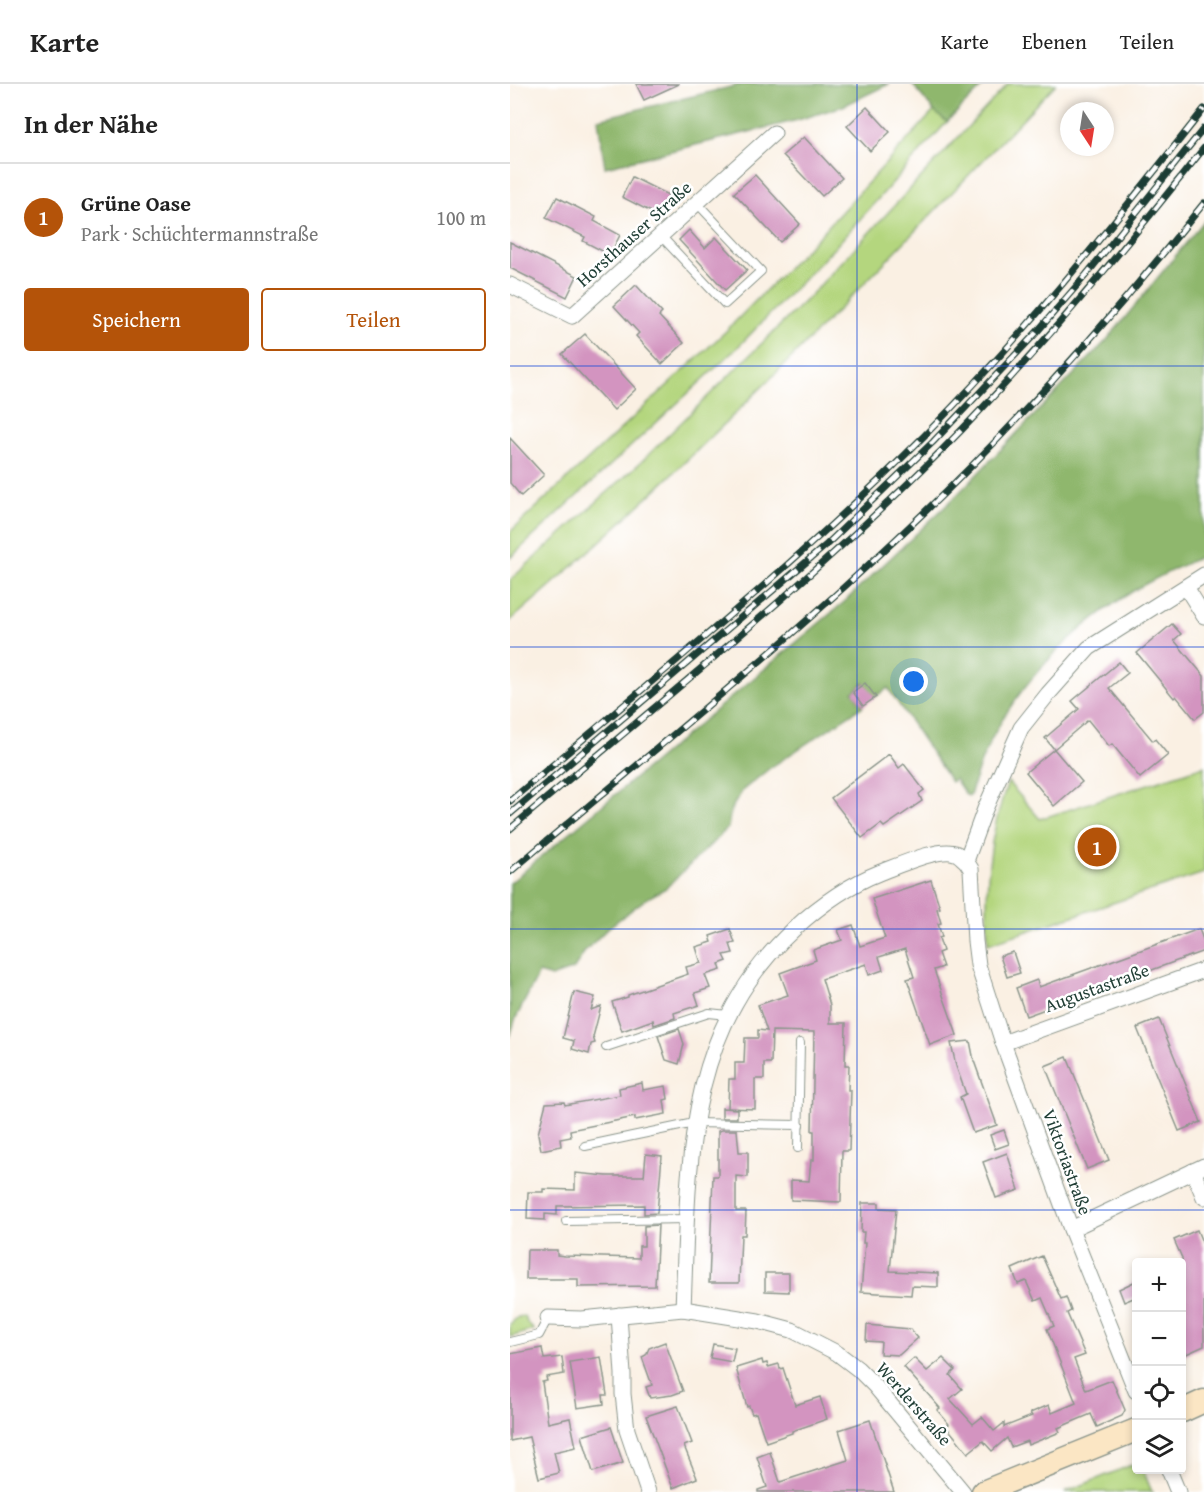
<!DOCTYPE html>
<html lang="de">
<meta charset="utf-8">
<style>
:root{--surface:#fff;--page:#f2f2f2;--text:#222;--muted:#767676;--line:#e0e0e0;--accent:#b45309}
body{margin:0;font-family:"Gentium Book Plus",serif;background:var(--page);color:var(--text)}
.controls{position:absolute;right:18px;bottom:18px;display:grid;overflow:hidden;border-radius:6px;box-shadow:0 3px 9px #0003}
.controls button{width:54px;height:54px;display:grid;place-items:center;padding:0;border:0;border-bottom:2px solid var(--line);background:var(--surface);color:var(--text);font:30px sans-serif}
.compass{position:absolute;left:550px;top:18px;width:54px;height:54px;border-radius:50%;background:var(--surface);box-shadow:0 3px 9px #0003;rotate:168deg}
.you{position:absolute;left:404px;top:598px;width:21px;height:21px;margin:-15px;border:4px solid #fff;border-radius:50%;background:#1a73e8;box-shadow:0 0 0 9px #1a73e833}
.badge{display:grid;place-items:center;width:39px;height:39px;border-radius:50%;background:var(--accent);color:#fff;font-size:20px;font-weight:700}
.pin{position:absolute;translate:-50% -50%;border:3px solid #fff;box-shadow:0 2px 6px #0006}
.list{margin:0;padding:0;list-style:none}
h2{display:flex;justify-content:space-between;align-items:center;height:78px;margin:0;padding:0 24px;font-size:26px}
h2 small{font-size:20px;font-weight:400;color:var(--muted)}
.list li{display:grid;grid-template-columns:39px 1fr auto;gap:18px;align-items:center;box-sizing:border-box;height:108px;padding:0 24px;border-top:2px solid var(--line)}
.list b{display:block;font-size:22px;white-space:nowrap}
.list p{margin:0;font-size:20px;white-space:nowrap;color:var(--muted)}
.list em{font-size:20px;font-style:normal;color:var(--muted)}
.actions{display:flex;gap:12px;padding:18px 24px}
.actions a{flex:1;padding:14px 0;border:2px solid var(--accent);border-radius:6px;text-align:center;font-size:21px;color:var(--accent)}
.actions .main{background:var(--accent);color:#fff}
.icon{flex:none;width:33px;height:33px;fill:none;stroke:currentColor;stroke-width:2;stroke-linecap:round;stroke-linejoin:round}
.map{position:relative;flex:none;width:694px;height:1408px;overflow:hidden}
header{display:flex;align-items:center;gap:36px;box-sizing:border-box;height:84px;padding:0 30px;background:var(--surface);border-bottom:2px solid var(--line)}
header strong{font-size:28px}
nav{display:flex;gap:33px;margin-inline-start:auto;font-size:21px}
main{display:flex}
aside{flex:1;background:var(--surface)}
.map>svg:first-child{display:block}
.green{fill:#b4d67e;stroke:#6a8a59;stroke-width:1.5}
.forest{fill:#8fb76d;stroke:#577a50;stroke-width:1.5}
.building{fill:#d394c0}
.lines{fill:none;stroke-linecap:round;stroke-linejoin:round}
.lane-casing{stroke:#8c968c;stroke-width:10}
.street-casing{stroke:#8c968c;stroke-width:17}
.secondary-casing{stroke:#8c968c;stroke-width:25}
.lane{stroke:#fff;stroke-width:8}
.street{stroke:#fff;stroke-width:15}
.secondary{stroke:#fbe6c4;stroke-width:22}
.rail-casing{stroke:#1f3d34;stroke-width:7}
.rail{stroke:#fff;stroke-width:4.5;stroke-dasharray:14;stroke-linecap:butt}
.grid{fill:none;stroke:#1d4ed8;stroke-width:1.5;stroke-opacity:0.55}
.labels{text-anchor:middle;stroke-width:5;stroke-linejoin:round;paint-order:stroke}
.street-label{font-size:18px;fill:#1f3d34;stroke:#fff}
</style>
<header>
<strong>Karte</strong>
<nav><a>Karte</a><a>Ebenen</a><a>Teilen</a></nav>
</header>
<main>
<aside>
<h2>In der Nähe<small></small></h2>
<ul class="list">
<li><span class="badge">1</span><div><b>Grüne Oase</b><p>Park · Schüchtermannstraße</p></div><em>100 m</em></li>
</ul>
<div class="actions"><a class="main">Speichern</a><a>Teilen</a></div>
</aside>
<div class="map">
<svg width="694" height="1408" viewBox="0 0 694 1408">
<rect width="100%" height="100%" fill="#fff"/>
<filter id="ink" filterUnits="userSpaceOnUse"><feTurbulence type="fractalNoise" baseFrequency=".0167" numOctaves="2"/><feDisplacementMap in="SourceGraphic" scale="12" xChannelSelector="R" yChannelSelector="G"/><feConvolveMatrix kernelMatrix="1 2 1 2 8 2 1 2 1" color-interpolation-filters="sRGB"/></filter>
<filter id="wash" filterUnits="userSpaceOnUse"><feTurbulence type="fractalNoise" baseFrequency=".008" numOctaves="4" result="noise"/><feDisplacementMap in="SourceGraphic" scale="24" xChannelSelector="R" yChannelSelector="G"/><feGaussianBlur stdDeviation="1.35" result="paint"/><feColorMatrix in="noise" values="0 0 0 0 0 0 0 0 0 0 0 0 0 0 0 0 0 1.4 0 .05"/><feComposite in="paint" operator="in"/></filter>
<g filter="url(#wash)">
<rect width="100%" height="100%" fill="#faf0e3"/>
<!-- green -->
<g class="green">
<path d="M498 0H546C369 185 194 371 0 537V496L131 378 300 212Z"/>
<path d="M424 27 437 38 325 163 227 264 0 474V448L215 248 311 150Z"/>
<path d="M694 682V789L478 860C475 801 478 753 498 698L530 735Z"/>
<path d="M14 1232 18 1240 24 1246 0 1253V1240L8 1233Z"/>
<path d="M626 1379V1386H633L642 1408H555Z"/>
</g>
<!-- forest -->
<g class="forest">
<path d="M233 0H379L333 22 288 36 95 83 88 35Z"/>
<path d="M402 0H475L437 38 424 27Z"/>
<path d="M694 137V471C671 482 647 493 625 506 550 552 482 625 460 712L456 711 445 695 441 698 378 604 365 613 354 599 343 608 353 622 260 684 233 706 221 725 218 744 156 804 136 815 98 844 75 867 64 885 41 893 29 889 5 936 0 953V799L333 519 443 415 596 257Z"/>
</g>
<g id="blocks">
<!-- building -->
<g class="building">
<path d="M126 0H169L134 16Z"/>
<path d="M357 23 380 48 360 67 337 42Z"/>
<path d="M294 53 332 94 312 112 273 71Z"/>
<path d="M245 91 290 140 270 158 224 109Z"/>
<path d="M122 93 162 113 151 133 112 113Z"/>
<path d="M47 113 86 133 84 137 110 151 100 171 73 157 75 153 36 134Z"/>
<path d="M179 146 195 164 206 153 237 186 215 206 169 156Z"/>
<path d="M0 158 67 192 57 213 0 184Z"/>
<path d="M126 201 152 229 149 232 174 259 152 280 126 252 129 249 104 222Z"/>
<path d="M75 250 126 305 104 326 52 270Z"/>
<path d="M0 354 34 391 11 412 0 399Z"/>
<path d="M662 540 671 550 664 556 694 592V628L685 635 666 612 664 614 627 569Z"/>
<path d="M609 578 618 589 599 604 643 657 645 655 658 671 630 694 602 660 599 662 578 636 544 665 572 698 544 722 516 688 544 665 535 654 569 625 562 617Z"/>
<path d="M355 599 366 613 353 622 343 608Z"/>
<path d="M379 670 389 684 394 680 414 706 409 710 412 717 374 743 371 740 352 754 321 714Z"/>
<path d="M421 796 430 824 427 825 431 839 428 840 432 853 429 854 433 867 428 869 433 883 424 886 447 951 420 961 397 895 404 893 395 865 369 873 373 886 359 891 356 880 312 895 320 921V939H336L335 981H339L338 1006H341L339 1067H332L331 1118 281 1116V1096L299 1097 301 1076H304V1047H302L304 948 262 947 261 979H254V995H245V1025L218 1024 219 995H225V979H234L235 954H248V946L257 947 248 921 278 911 270 889 306 876 303 866 332 856 328 846 343 841 350 862 375 854 362 815Z"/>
<path d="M220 845 225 859 220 860 223 869 214 871 217 877 209 880 211 886 195 891 200 904 185 909 189 921 164 929 165 934 144 941 143 936 112 947 102 918 118 913V911L178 890 176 883 191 879 186 863 202 858 200 852Z"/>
<path d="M689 845 694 858V867L516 932 506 904 527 896 529 903Z"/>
<path d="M503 868 510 889 497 893 490 872Z"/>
<path d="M64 908 85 913 81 926 91 922 83 953 85 959 81 960 79 970 62 965 64 957 53 954Z"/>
<path d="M649 935 691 1038 669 1047 627 944Z"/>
<path d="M169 945 174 960 169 980 156 976 148 952Z"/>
<path d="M460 957 464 977 487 1041 463 1049 450 1013 456 1010 446 982 441 959Z"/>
<path d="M557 973 599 1076 577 1085 535 982Z"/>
<path d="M132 999 133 1006 156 1002 158 1015 154 1016 156 1030 125 1036V1033L60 1046 61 1053 50 1055 51 1062 31 1066 28 1050 36 1019 54 1018 55 1021 110 1011 109 1004Z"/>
<path d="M212 1024 227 1025V1034H212Z"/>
<path d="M212 1046H227L229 1068H238V1093L226 1092V1127H236L235 1151H231L229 1199H199L203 1092H208V1047Z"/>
<path d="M494 1046 499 1060 485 1065 480 1051Z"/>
<path d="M497 1069 509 1106 486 1114 473 1078Z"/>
<path d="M136 1070 152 1072 147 1129 134 1130V1121L47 1122V1131L35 1130V1136L17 1135 18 1108H33V1105L65 1106V1089L97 1092H134Z"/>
<path d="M352 1119H369V1124L386 1125 380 1187 428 1189V1203L402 1202 401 1211 351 1208 355 1159H353L354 1148H351Z"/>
<path d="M148 1141 145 1202 68 1203V1195H16L17 1166H47V1171L55 1172 129 1174V1162H134V1142Z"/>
<path d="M687 1146 694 1163V1262L672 1272V1174L664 1156Z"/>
<path d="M532 1172 551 1215 556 1213 561 1227 557 1229 575 1271 564 1275 576 1306 602 1296 615 1326 612 1332 587 1343 581 1330 548 1344 550 1348 518 1361 517 1357 501 1363 497 1354 482 1367 473 1357 458 1369 436 1342 439 1340 427 1326 430 1324 394 1283 404 1274 417 1287 433 1274 445 1286 440 1291 452 1305 440 1315 463 1340 472 1333 484 1347 494 1339V1343L522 1332 520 1329 539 1321 542 1329 566 1319 537 1245 544 1242 532 1214 525 1217 516 1197 508 1200 502 1185Z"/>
<path d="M255 1189H279V1208L255 1207Z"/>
<path d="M626 1197V1213L614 1218 609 1205Z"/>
<path d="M357 1241 400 1245 408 1254 389 1271 370 1270 371 1258 356 1257Z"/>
<path d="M155 1258 173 1307 162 1311 140 1314 136 1303 142 1301 132 1273 136 1271 139 1264Z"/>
<path d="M203 1260 225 1264 222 1278 200 1274Z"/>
<path d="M32 1264 34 1275 52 1273 54 1290 36 1293 37 1297 32 1298 38 1339 60 1334 66 1363 44 1368 49 1389 29 1394 19 1353 0 1357V1270Z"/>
<path d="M91 1273 97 1311H93L94 1320 67 1324 60 1278Z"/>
<path d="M252 1276 253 1280 257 1279 258 1283 269 1280 270 1285 273 1284 285 1321 310 1313 317 1335 282 1347V1349L256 1358 246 1329 242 1330 239 1322 237 1323 226 1284Z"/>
<path d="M168 1322 182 1359 174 1362 187 1394 163 1404 136 1332Z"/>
<path d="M360 1336 384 1408H248V1406L257 1403 247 1373 260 1368 270 1398 338 1376 329 1346Z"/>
<path d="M101 1343 113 1379 83 1388 72 1352Z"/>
</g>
</g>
</g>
<g filter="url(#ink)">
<use href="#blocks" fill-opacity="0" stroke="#8c968c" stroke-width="1.5"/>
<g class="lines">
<!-- lane casing -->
<g class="lane-casing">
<g id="lane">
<path d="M151 152 215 220 251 187 187 119"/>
<path d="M96 963 199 929 218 931"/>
<path d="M75 1062 184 1039 289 1041"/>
<path d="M288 1064 290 959"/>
<path d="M56 1137 177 1135"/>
<path d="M0 1258 29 1251 38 1234"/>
</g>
</g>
<!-- street casing -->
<g class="street-casing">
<g id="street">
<path d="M0 201 62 232 264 49"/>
<path d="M676 503 694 532"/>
<path d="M456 777 461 785 465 857 468 881 493 959 561 1145 626 1307"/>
<path d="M493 959 694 886"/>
<path d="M683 1087 694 1113"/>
<path d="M561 1145 694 1082"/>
<path d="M173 1225C179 1085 172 948 284 845 310 821 338 801 371 788 387 782 430 763 445 769 449 770 453 775 456 777L475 725 511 644 538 610 579 564 694 491"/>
<path d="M109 1231 113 1290V1310L117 1346 138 1408"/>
<path d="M38 1234 72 1235 173 1225 248 1237 282 1246 327 1269 348 1285 365 1302 453 1408"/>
<path d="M659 1386 668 1408"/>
</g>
</g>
<!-- secondary casing -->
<g class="secondary-casing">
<g id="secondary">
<path d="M672 1327 694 1317"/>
<path d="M473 1408 626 1346"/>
</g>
</g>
<!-- lane -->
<use href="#lane" class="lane"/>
<!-- street -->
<use href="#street" class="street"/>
<!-- secondary -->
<use href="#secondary" class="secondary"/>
<!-- rail casing -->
<g class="rail-casing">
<g id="rail">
<path d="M0 717C140 598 285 482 415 351 516 250 605 137 694 25"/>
<path d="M0 730 315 462 423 358 526 249 576 191 694 44"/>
<path d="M0 745C145 622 296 502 431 367 525 272 611 169 694 64"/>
<path d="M0 788C134 674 273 563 400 442 506 342 603 233 694 119"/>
</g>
</g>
<!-- rail -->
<use href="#rail" class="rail"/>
</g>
</g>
<!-- grid -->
<path class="grid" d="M347 0V1408M0 282H694M0 563H694M0 845H694M0 1126H694"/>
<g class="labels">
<!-- street labels -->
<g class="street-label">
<text transform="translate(124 150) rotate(-42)" y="6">Horsthauser Straße</text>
<text transform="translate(587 904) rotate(-20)" y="6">Augustastraße</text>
<text transform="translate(557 1078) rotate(70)" y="6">Viktoriastraße</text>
<text transform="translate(404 1320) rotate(49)" y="6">Werderstraße</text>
</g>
</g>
</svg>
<div class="controls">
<button>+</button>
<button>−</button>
<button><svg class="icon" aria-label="locate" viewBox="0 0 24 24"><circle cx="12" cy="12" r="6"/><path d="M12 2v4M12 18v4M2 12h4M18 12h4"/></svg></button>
<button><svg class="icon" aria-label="layers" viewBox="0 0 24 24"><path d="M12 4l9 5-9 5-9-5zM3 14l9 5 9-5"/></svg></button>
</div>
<svg class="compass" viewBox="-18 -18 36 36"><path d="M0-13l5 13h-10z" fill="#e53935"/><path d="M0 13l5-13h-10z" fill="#767676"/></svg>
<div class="you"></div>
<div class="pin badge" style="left:587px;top:763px">1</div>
</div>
</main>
